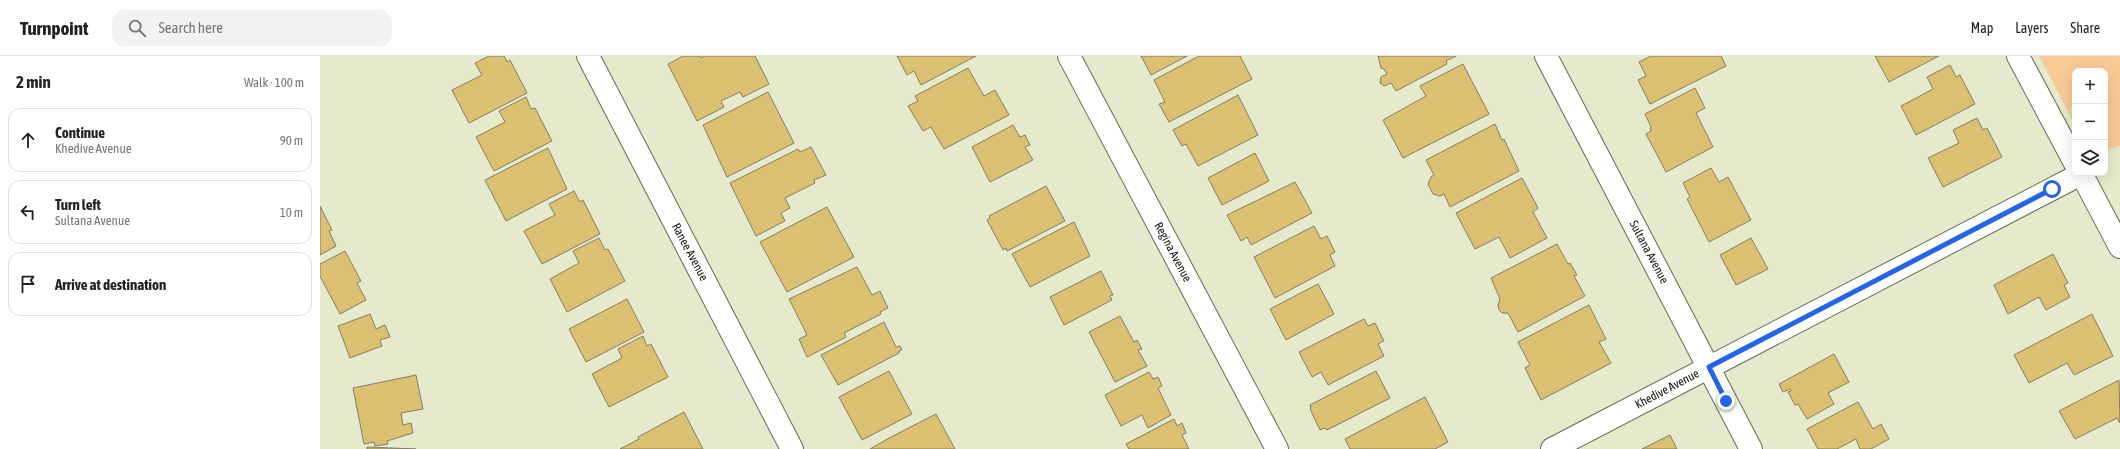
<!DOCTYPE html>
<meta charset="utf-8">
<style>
:root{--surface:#fff;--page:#f2f2f2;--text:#222;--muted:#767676;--line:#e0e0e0}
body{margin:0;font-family:"Asap Condensed",sans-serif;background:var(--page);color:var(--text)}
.controls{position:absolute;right:12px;top:12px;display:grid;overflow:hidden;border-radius:8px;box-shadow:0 4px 16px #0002}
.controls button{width:36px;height:36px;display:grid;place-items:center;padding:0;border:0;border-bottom:1px solid var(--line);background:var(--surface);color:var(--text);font:20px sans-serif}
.stop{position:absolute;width:12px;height:12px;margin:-9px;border:3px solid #2563eb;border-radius:50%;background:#fff}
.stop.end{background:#2563eb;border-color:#fff;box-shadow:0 1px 4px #0008}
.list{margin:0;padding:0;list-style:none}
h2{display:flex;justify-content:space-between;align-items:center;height:52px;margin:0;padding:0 16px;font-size:17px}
h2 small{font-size:13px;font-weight:400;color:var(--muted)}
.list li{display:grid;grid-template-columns:26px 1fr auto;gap:12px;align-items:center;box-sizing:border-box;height:64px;margin:0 8px 8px;padding:0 8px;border:1px solid var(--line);border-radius:12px}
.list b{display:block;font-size:15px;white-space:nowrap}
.list p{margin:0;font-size:13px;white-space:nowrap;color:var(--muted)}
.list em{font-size:13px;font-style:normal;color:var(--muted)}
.icon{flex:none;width:22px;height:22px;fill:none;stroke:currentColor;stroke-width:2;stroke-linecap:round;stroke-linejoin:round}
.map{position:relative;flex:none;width:1800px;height:393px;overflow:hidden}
header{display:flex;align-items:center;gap:24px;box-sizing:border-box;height:56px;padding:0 20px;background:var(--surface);border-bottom:1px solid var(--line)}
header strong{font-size:19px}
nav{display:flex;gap:22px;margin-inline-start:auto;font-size:14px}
.search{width:280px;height:36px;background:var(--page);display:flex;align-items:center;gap:10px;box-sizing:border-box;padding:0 14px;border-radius:12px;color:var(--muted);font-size:15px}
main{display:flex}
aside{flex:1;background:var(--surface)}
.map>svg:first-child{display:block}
.green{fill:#f9c996}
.building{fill:#dbc072;stroke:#867d63}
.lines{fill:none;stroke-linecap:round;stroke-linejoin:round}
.minor-casing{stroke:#66694f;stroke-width:24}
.minor{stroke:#fff;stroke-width:22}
.route{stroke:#2563eb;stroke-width:5}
.labels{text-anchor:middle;stroke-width:3.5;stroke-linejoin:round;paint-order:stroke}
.street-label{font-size:12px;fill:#0f1006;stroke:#fff}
</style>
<header>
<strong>Turnpoint</strong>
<div class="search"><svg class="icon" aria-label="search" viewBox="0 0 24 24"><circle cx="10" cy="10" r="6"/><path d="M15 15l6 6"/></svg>Search here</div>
<nav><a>Map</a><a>Layers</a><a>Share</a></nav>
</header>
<main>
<aside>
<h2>2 min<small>Walk · 100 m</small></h2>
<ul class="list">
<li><svg class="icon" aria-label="ahead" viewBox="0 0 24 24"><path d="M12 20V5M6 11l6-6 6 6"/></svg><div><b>Continue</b><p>Khedive Avenue</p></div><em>90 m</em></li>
<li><svg class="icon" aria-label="left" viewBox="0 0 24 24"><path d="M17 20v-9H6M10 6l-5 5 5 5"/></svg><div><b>Turn left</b><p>Sultana Avenue</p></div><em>10 m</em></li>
<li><svg class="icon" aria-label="arrive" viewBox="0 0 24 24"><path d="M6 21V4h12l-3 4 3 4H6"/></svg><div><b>Arrive at destination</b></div></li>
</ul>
</aside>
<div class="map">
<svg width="1800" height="393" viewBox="0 0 1800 393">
<rect width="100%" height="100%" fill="#e5eacc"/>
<!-- green -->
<path class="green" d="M1719 0H1800V90L1785 94V15H1755V69Z"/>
<!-- building -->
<g class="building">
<path d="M169 0H184L187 6 190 4 207 37 149 67 132 34 162 19 155 7Z"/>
<path d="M363 0H380L381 2 384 0H435L449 28 423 41 420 36 401 45 404 51 377 65 348 8Z"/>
<path d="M577 0H656L601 29 594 15 587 19Z"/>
<path d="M821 0H867L831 19Z"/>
<path d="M879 0H920L932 23 849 66 839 48 845 46 834 24Z"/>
<path d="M1058 0H1136L1126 5 1127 8 1076 35 1071 27 1064 30 1060 27 1061 21 1067 18 1064 13 1061 12Z"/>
<path d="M1331 0H1401L1406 10 1330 48 1318 24 1326 20 1319 6Z"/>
<path d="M1555 0H1619L1569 26Z"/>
<path d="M1143 8 1169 58 1083 102 1063 64 1106 40 1100 30Z"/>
<path d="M1630 9 1636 21 1640 19 1655 48 1596 79 1581 50 1613 33 1607 21Z"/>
<path d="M648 12 664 40 675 34 689 59 624 93 611 71 603 75 588 50 598 45 595 40Z"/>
<path d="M1375 32 1385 52 1376 57 1393 91 1346 116 1326 78 1331 75 1330 72 1331 71 1325 58Z"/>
<path d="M448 36 474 87 407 121 383 69Z"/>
<path d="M918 39 938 79 878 110 866 88 862 90 853 74Z"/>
<path d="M206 41 211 53 215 52 232 85 174 115 156 81 185 66 179 55Z"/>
<path d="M1657 62 1663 74 1667 72 1682 101 1623 131 1608 102 1639 87 1633 74Z"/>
<path d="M1175 68 1182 84 1184 83 1199 115 1130 151 1124 138 1120 140 1113 138 1108 128 1111 121 1114 119 1106 104Z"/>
<path d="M693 69 700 81 705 79 710 89 705 91 713 104 670 126 652 91Z"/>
<path d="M491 91 506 119 494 124 495 127 465 142 470 152 461 157 465 165 436 180 410 127 478 93 480 96Z"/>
<path d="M228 92 247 133 186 165 165 124Z"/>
<path d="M935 97 949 125 902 149 888 122Z"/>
<path d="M1391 112 1399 126 1408 121 1431 164 1389 186 1367 143 1370 141 1363 127Z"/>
<path d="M1202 122 1218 152 1213 156 1227 182 1190 202 1179 181 1155 193 1136 157Z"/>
<path d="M975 126 992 157 931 189 927 181 921 185 907 159Z"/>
<path d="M726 130 745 165 687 195 686 192 683 194 667 164 670 162 669 160Z"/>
<path d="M254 135 260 146 263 144 280 178 222 208 204 175 235 159 229 148Z"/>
<path d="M0 150 12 174 9 175 16 190 0 199Z"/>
<path d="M507 151 534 201 467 236 440 186Z"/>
<path d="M754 166 770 200 710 231 692 198Z"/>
<path d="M994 170 1001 183 1007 180 1015 196 1010 199 1015 210 955 242 934 201Z"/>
<path d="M279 182 285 194 288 193 305 225 247 256 230 223 259 207 253 195Z"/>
<path d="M1431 182 1448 213 1416 229 1400 199Z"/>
<path d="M1237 188 1248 208 1250 207 1257 219 1254 220 1265 240 1198 276 1188 257H1182L1179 254 1178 249 1180 243 1171 222Z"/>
<path d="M25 195 41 225 37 227 46 244 20 258 0 220V208Z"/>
<path d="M1733 198 1748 227 1744 229 1750 241 1726 254 1719 241 1688 258 1674 229Z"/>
<path d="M537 211 552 239 560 235 568 252 560 256 561 258 524 277 526 281 487 301 479 283 487 279 469 243Z"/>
<path d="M781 215 793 239 790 240 792 244 744 269 730 241Z"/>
<path d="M998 228 1014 258 966 284 950 253Z"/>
<path d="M307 243 324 276 266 306 249 273Z"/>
<path d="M1269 249 1286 283 1279 286 1291 307 1221 344 1205 312 1210 309 1198 286Z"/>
<path d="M50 258 56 273 65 269 70 281 60 284 62 290 30 302 18 270Z"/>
<path d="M1772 258 1793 300 1754 319 1747 307 1709 327 1694 299Z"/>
<path d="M800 260 814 286 817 284 822 293 818 294 827 310 795 326 769 276Z"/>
<path d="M1044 263 1048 270 1055 267 1064 285 1058 288 1064 300 1008 329 1001 316 992 321 979 296Z"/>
<path d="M564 266 576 291 580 290 582 294 579 295V297L518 329 501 299Z"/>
<path d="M323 280 327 290 331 288 348 321 289 351 272 318 302 302 298 293Z"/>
<path d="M1514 298 1529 326 1508 337 1514 348 1487 363 1478 348 1475 349 1468 336 1471 335 1470 333 1463 336 1459 328Z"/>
<path d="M569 315 592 358 542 384 519 341Z"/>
<path d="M1056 315 1070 342 1007 374 1005 372 1000 374 990 353 991 352 990 349Z"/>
<path d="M829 316 833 323 838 321 842 330 838 332 851 359 828 372 822 359 801 370 785 339Z"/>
<path d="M96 319 103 353 81 357 83 369 91 367 93 377 67 385 68 388 55 390 54 386 44 388 33 332Z"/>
<path d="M1799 324 1800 367 1797 362 1755 383 1739 355Z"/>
<path d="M1105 341 1128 386 1115 393H1030L1025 383Z"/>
<path d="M1538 346 1553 373 1561 368 1569 383 1551 393H1540L1536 383 1517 393H1498L1487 373Z"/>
<path d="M364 356 383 393H300L319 383 318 381Z"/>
<path d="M616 358 635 393H550L571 381Z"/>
<path d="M854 363 857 370 862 367 866 377 862 379 869 393H809L806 388Z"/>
<path d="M1350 379 1357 393H1322Z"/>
<path d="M47 391 96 393H47Z"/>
</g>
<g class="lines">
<!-- minor casing -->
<g class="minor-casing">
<g id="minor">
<path d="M268 0 472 393"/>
<path d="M749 0 957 393"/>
<path d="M1226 0 1431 393"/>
<path d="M1698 0 1755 107"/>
<path d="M1761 117 1800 191"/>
<path d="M1232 393 1761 118"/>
</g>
</g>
<!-- minor -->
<use href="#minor" class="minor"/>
</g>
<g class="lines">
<!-- route -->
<path class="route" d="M1406 345 1389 311 1732 133"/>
</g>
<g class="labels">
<!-- street labels -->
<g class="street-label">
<text transform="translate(370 196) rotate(62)" y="4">Ranee Avenue</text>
<text transform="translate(853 196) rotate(62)" y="4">Regina Avenue</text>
<text transform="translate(1329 196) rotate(62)" y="4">Sultana Avenue</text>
<text transform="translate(1347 333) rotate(-28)" y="4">Khedive Avenue</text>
</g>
</g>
</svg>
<div class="controls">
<button>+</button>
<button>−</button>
<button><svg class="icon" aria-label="layers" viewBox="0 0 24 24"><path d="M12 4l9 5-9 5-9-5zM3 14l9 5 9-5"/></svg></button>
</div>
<div class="stop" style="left:1732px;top:133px"></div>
<div class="stop end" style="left:1406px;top:345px"></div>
</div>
</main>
